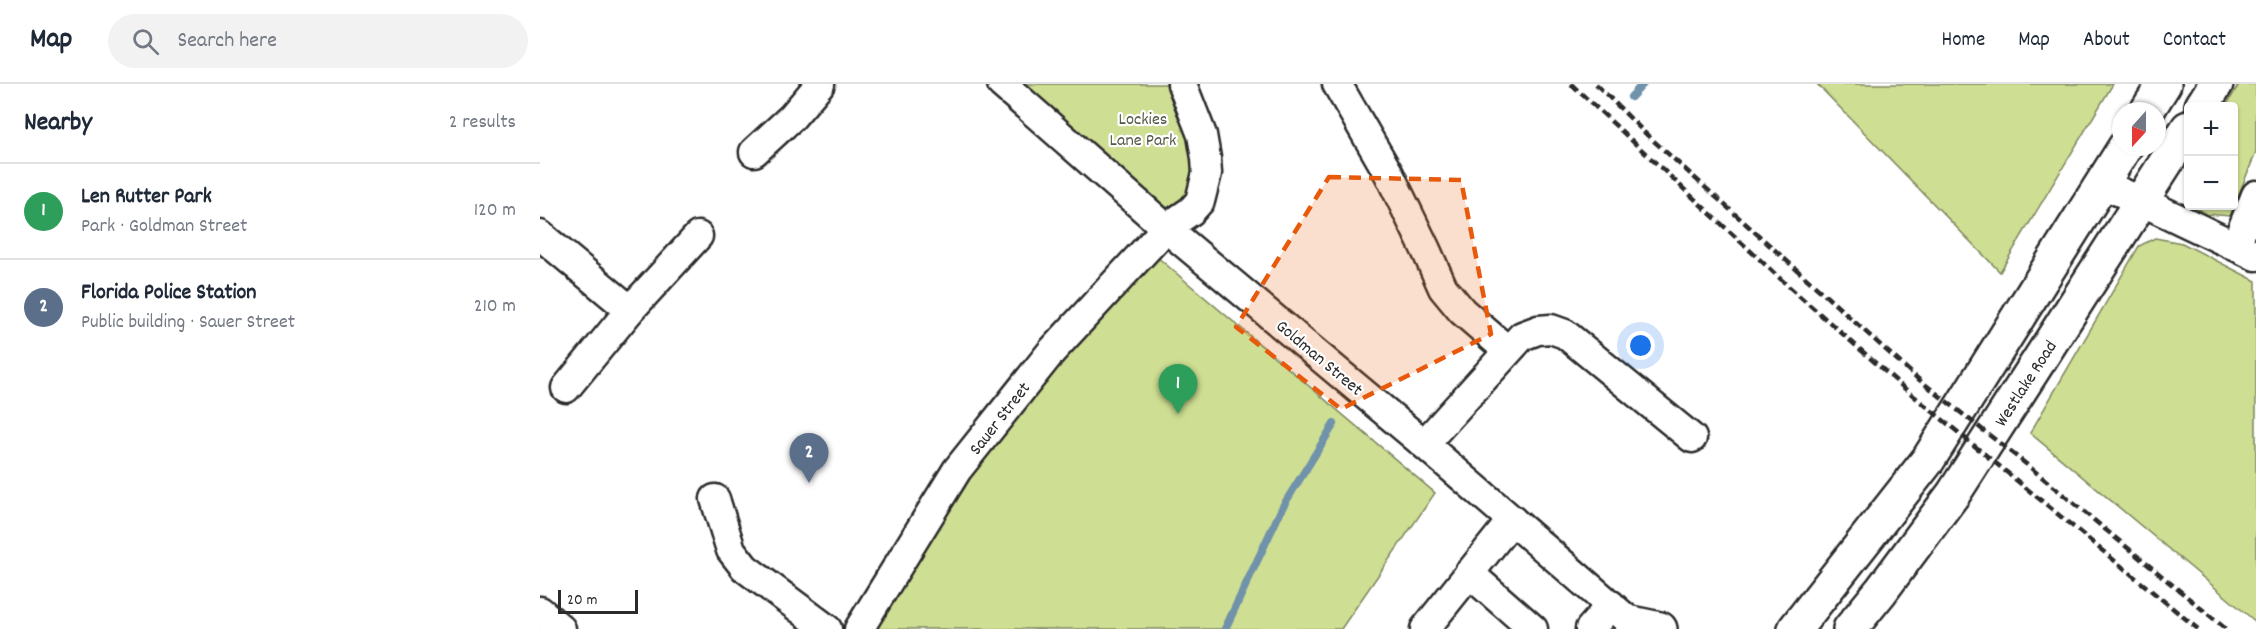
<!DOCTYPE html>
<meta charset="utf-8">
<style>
:root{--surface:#fff;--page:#f2f2f3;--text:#1f2937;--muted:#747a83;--line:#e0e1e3;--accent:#c8321e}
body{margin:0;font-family:Dekko,sans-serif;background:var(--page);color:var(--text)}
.controls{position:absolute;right:18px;top:18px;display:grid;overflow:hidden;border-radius:6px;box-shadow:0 2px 4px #0004}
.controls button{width:54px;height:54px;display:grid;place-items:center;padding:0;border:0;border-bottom:2px solid var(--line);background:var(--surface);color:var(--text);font:30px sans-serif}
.compass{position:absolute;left:1572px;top:18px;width:54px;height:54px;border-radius:50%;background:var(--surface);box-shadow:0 2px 4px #0004;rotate:201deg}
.scale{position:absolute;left:18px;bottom:15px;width:80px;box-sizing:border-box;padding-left:6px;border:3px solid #2b2b2b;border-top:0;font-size:16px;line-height:21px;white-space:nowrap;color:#2b2b2b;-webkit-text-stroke:4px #fff;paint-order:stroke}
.you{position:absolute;left:1101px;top:262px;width:21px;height:21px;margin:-15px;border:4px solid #fff;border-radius:50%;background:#1a73e8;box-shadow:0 0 0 9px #1a73e833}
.badge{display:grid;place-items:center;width:39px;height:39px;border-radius:50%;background:var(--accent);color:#fff;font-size:20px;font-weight:700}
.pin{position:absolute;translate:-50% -50px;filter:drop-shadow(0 2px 3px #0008)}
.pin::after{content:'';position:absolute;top:32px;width:21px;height:18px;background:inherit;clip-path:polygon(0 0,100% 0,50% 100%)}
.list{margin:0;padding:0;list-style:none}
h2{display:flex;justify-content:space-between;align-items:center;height:78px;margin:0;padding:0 24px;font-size:26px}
h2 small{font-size:20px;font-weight:400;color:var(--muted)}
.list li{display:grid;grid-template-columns:39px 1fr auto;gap:18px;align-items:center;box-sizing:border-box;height:96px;padding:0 24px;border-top:2px solid var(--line)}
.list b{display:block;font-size:22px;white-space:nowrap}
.list p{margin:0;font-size:20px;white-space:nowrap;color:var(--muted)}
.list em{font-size:20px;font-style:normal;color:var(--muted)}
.icon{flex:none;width:33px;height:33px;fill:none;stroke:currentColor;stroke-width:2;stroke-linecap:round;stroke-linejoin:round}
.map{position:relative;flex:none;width:1716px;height:545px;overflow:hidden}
header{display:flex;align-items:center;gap:36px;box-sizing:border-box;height:84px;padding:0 30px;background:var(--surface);border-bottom:2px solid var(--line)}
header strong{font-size:28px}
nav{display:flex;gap:33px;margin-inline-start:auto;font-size:21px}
.search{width:420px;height:54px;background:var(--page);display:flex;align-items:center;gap:15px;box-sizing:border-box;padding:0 21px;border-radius:33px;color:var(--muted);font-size:22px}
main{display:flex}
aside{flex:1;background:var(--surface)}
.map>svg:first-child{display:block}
.green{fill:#cede92;stroke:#7c845e;stroke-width:1.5}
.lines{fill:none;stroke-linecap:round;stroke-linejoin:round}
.stream{stroke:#7092aa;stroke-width:8}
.minor-casing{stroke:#2b2b2b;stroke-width:33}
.major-casing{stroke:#2b2b2b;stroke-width:38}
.minor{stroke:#fff;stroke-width:28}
.major{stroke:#fff;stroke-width:33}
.rail{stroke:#2b2b2b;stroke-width:4.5;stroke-dasharray:9 4.5;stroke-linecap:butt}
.marked{fill:#e8590c;fill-opacity:0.2;stroke:#e8590c;stroke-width:4.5;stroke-dasharray:12 8;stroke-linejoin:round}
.labels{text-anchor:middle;stroke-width:4.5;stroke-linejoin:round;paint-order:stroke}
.park-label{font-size:18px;fill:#545845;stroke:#fff}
.street-label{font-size:18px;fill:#2b2b2b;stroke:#fff}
</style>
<header>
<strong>Map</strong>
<div class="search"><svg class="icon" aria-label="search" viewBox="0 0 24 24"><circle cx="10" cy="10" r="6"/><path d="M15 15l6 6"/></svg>Search here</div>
<nav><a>Home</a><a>Map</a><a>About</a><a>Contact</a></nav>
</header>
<main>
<aside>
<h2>Nearby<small>2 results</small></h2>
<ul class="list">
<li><span class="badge" style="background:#2e9e5b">1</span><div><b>Len Rutter Park</b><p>Park · Goldman Street</p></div><em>120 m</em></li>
<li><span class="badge" style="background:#5c6f8a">2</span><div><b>Florida Police Station</b><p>Public building · Sauer Street</p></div><em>210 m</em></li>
</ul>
</aside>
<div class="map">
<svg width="1716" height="545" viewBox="0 0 1716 545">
<rect width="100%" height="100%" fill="#fff"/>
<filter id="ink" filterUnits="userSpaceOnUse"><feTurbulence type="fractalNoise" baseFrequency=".0167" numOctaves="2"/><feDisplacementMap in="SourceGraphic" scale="12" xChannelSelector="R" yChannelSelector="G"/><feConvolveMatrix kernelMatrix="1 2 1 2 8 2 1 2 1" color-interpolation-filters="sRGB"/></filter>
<g filter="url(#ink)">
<!-- green -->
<g class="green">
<path d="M484 0H632L653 48 656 103 631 129Z"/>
<path d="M1277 0H1573L1460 188Z"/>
<path d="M1699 0H1716V68L1690 132 1667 130 1653 122H1694V22H1686Z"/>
<path d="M1615 154 1642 159 1716 197V538L1490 349 1599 162Z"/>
<path d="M616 172 895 409 801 545H328L425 391 517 275Z"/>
</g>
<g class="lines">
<!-- stream -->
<g class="stream">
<path d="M1091 13 1103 0"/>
<path d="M685 545 743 422 794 340"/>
</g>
<!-- minor casing -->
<g class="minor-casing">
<g id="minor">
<path d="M462 0 626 144 884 360 1098 545"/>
<path d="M797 0 849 90 886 166 903 204 922 227 967 266"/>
<path d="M214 68 252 33 280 0"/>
<path d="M1562 100 1601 117 1716 172"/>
<path d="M0 151 90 226 26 304"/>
<path d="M1696 161 1716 111"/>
<path d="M90 226 158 152"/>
<path d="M884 360 982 252 998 246 1011 245 1025 250 1152 354"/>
<path d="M175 415 191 466 205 484 287 545"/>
<path d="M929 489 993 545"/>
<path d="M0 527 21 545"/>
<path d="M319 545 417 386 512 267 626 144 651 127 660 117 667 89 666 74 662 51 642 0"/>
<path d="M885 545 972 436"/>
<path d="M1050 545 1071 521"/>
</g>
</g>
<!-- major casing -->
<g class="major-casing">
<g id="major">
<path d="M1662 22 1676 0"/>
<path d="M1607 27 1624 0"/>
<path d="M1091 539 1120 545"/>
<path d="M1255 545 1388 376 1585 63"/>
<path d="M1310 545 1341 507 1414 409 1648 44"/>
</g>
</g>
<!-- minor -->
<use href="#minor" class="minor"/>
<!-- major -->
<use href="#major" class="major"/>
<!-- rail -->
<g class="rail">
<path d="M1031 0 1246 200 1364 304 1658 545"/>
<path d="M1056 0 1106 50 1377 294 1486 380 1686 545"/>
</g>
</g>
</g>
<!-- marked area -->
<path class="marked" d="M789 93 921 96 951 250 801 325 696 243Z"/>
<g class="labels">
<!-- park labels -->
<g class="park-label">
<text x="603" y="40">Lockies<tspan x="603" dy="21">Lane Park</tspan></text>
</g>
<!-- street labels -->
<g class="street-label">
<text transform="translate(780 273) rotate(40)" y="6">Goldman Street</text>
<text transform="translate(1485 299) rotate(-57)" y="6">Westlake Road</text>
<text transform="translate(459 334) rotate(-52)" y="6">Sauer Street</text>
</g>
</g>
</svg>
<div class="controls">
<button>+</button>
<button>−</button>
</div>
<svg class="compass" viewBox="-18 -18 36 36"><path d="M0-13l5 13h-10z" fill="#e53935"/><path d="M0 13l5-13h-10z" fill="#747a83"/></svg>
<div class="scale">20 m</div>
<div class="you"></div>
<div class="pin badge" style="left:638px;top:330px;background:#2e9e5b">1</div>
<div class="pin badge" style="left:269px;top:399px;background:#5c6f8a">2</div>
</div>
</main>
